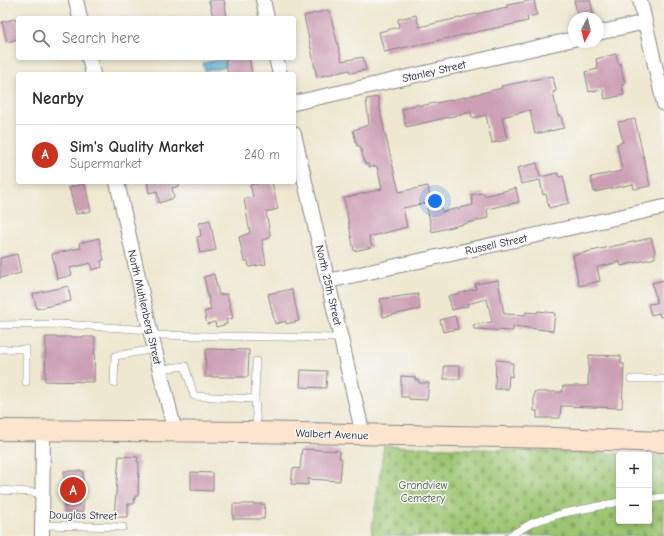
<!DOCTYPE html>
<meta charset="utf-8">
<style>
:root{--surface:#fff;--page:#f2f2f3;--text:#2b2b33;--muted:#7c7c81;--line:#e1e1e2;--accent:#c8321e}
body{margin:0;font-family:"Comic Neue",sans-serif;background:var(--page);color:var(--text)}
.controls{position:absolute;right:12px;bottom:12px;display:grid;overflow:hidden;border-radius:4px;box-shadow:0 2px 6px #0003}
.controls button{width:36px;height:36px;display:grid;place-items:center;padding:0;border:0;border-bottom:1px solid var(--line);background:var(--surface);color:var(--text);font:20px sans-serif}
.compass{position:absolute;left:568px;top:12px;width:36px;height:36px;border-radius:50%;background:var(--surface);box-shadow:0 2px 6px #0003;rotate:187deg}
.you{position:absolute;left:435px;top:201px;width:14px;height:14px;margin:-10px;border:3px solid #fff;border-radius:50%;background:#1a73e8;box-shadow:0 0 0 6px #1a73e833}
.badge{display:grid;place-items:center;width:26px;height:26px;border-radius:50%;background:var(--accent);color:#fff;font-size:13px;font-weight:700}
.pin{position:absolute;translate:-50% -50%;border:2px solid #fff;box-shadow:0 1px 4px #0006}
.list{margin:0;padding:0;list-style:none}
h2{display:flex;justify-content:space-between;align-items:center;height:52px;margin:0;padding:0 16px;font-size:17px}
h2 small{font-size:13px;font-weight:400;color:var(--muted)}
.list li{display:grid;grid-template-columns:26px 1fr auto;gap:12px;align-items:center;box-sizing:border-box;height:60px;padding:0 16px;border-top:1px solid var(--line)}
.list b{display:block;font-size:15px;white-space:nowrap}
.list p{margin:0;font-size:13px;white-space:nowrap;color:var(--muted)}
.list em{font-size:13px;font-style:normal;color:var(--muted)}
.icon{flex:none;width:22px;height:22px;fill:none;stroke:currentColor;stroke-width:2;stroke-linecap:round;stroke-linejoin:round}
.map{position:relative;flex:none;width:664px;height:536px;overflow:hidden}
.search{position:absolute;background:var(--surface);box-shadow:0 2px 6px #0003;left:16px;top:16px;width:280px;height:44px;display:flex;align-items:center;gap:10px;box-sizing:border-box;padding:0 14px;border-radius:4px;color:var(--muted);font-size:15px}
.panel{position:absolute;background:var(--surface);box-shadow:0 2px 6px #0003;left:16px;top:72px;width:280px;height:112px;border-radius:4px}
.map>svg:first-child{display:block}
.cemetery{fill:url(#cemetery-stones);stroke:#5f7456;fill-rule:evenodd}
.water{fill:url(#water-rules);stroke:#3a6585}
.building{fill:#cc9fb5}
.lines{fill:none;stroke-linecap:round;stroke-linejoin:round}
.service-casing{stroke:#888586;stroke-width:8}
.minor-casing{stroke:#888586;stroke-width:16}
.secondary-casing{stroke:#888586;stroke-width:22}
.service{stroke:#fff;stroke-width:7}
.minor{stroke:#fff;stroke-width:14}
.secondary{stroke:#fce5cf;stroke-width:20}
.labels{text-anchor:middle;stroke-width:3;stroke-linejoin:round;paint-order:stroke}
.street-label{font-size:11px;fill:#22223b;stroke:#f6f6f2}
.park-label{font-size:11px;fill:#4d5b4e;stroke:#f6f6f2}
</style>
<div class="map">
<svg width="664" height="536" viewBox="0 0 664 536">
<defs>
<pattern id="cemetery-stones" width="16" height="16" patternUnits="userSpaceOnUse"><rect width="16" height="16" fill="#9cc571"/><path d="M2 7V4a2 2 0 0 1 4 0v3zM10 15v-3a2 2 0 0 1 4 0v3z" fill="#86a963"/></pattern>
<pattern id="water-rules" width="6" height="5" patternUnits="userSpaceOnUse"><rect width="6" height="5" fill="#53a8cf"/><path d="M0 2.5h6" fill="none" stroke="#4488a9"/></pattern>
</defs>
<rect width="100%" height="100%" fill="#f6f6f2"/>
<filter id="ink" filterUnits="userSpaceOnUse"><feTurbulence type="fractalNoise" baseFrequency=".025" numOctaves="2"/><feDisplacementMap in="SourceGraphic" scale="8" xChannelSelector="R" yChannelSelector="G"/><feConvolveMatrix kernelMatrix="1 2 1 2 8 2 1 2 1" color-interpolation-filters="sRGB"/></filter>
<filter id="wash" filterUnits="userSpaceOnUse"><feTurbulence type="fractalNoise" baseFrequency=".012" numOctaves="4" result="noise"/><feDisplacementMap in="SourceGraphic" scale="16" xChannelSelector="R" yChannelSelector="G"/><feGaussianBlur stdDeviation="0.9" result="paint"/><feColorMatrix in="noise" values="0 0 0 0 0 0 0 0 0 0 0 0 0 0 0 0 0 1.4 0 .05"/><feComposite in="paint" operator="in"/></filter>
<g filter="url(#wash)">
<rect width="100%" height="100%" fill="#eee8d0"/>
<!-- cemetery -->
<path class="cemetery" d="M384 446 664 455V536H371ZM619 455H649V521H619Z"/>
<!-- water -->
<path class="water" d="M224 58 226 67 205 72 203 63Z"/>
<g id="blocks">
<!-- building -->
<g class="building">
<path d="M209 0H224L227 17 213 18Z"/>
<path d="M534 0 537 15 527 17 528 21 384 52 379 32 399 27 398 19 416 15 419 27 507 7V5Z"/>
<path d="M574 0H590L593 14 578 18Z"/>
<path d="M329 10 342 61 363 57 366 70 350 73V70L317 77 304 16Z"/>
<path d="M15 19V21H18V39L7 42 2 22Z"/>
<path d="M616 54 618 64 620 63 625 84 622 85 624 95 605 99 603 89 589 92 585 72 598 69 596 59Z"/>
<path d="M235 58H249L252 74H228L225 60Z"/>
<path d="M553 76 556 91 553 92 558 116H561L564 128 535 134 530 110 502 117 507 140 492 143 486 115 472 118 471 112 406 127 402 109 409 107 419 104V106L452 100 502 88 501 86Z"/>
<path d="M378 97 381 116 399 192 428 186 431 202 403 208 407 227 369 237 372 247 354 251 344 198 382 189 377 166 369 167 368 164H365L360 146H357L353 130 369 125 366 99Z"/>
<path d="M635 119 650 186 634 189 633 184 594 192 591 177 622 171 617 144 623 142 618 122Z"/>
<path d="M537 163 540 177 558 173 559 177 563 176 569 203 549 208 546 194 543 195 540 180 521 184 517 168Z"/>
<path d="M147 182H179V186L172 188 174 198 159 203 157 191 149 193Z"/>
<path d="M265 182H272L278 209 266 212 270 234V238L262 240 266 264 249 267 248 261H244L239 237 250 233 244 199 253 197 250 185Z"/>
<path d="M85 184 91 211 76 214 69 187Z"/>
<path d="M516 188 519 202 487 209 488 218 432 232 427 207 440 204 442 212 473 205 471 195 483 193 484 196Z"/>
<path d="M210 220 216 250 200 253 197 237 201 236 199 223Z"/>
<path d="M99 238 104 260 101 261 102 267 92 270 91 263 70 268 72 275 57 279 52 254 81 248 79 243Z"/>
<path d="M651 238 655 251V258L621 266 620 262 597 267 600 281 579 286 573 255Z"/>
<path d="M17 254 21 273 0 278V258Z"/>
<path d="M214 274 219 295 227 294 233 318 226 320 227 324 216 327 215 322 207 324 204 312 211 310 204 277Z"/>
<path d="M498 280 504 314 525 315 526 312 537 313 538 311 555 313 553 331 513 326V331L474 329 473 325 492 322 487 299 467 304 468 306 452 310 448 296 476 289 475 284Z"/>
<path d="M664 280V316L660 317 659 313 651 315 648 304 657 303 652 283Z"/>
<path d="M68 286 71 301 37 309 33 294Z"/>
<path d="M292 289 299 321 286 324V321L275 324 268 294Z"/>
<path d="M418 294 420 309 383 317 380 299Z"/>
<path d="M455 316 458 329 443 332 440 320Z"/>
<path d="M46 337H95L94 382 45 381Z"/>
<path d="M206 349 249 350 248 377H205Z"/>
<path d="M589 355 621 356V364H624L622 408 563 406H561L560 418H537V411H534V392H562L563 386H588Z"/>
<path d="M496 360 510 361V363H513L512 377 509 376 508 389H495Z"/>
<rect x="444" y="366" width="16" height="13"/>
<path d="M301 370 327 371 326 388 300 387Z"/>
<path d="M401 376 415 377V380H419V383H429L427 400 409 399V397H401Z"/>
<path d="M302 449 340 451 339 458 342 459 340 481 308 479V485L291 484 293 468 300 469Z"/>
<path d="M119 456 138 457 137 462H139L138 496H135L134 504H128V517H114Z"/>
<path d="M64 471H83V512H65Z"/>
<path d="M191 472 213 473V491L191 490Z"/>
<path d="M233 504H265L264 519H233Z"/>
</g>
</g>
</g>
<g filter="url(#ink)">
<use href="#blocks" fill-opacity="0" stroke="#888586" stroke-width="1"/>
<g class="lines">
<!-- service casing -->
<g class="service-casing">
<g id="service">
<path d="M0 325 61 324 150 330"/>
<path d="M151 335 341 338"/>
<path d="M0 349H26V382"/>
<path d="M160 369 185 366 194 396 255 399 257 430"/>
<path d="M631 379H664"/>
<path d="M114 383 115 356 155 349"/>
<path d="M255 399 256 361"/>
<path d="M0 490 43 493"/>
<path d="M649 499 664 497"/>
<path d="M42 525 123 527"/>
<path d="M509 536 534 522 564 513 619 502"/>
</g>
</g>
<!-- minor casing -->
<g class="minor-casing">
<g id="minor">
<path d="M76 0 80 18"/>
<path d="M263 0 267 18"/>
<path d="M640 0 664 104"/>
<path d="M598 33 645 22"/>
<path d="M89 58 93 74"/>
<path d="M276 58 280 74"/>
<path d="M294 103 574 39"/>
<path d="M294 134 363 435"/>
<path d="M117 182 150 330 175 432"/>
<path d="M328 281 664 207"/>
<path d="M42 536 43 431"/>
</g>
</g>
<!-- secondary casing -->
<g class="secondary-casing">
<path id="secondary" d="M0 430 250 432 554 438 664 442"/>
</g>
<!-- service -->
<use href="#service" class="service"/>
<!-- minor -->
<use href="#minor" class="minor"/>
<!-- secondary -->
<use href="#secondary" class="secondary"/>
</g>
</g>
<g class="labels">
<!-- street labels -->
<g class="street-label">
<text transform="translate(434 71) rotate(-13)" y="4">Stanley Street</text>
<text transform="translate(496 244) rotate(-12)" y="4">Russell Street</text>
<text transform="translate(329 285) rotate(77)" y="4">North 25th Street</text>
<text transform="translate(145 307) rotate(77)" y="4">North Muhlenberg Street</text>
<text transform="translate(332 434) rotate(2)" y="4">Walbert Avenue</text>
<text transform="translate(83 515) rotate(1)" y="4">Douglas Street</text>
</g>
<!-- park labels -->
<g class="park-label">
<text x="423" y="489">Grandview<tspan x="423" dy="13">Cemetery</tspan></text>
</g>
</g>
</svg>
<div class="controls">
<button>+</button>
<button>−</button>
</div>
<svg class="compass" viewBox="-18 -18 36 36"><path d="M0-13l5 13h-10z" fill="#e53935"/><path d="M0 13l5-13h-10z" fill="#7c7c81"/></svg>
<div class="you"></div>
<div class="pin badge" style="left:73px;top:490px">A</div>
<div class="search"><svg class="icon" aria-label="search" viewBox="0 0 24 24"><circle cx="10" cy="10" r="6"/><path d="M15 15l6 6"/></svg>Search here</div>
<section class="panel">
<h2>Nearby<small></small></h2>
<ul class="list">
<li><span class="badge">A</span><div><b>Sim's Quality Market</b><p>Supermarket</p></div><em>240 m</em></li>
</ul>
</section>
</div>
